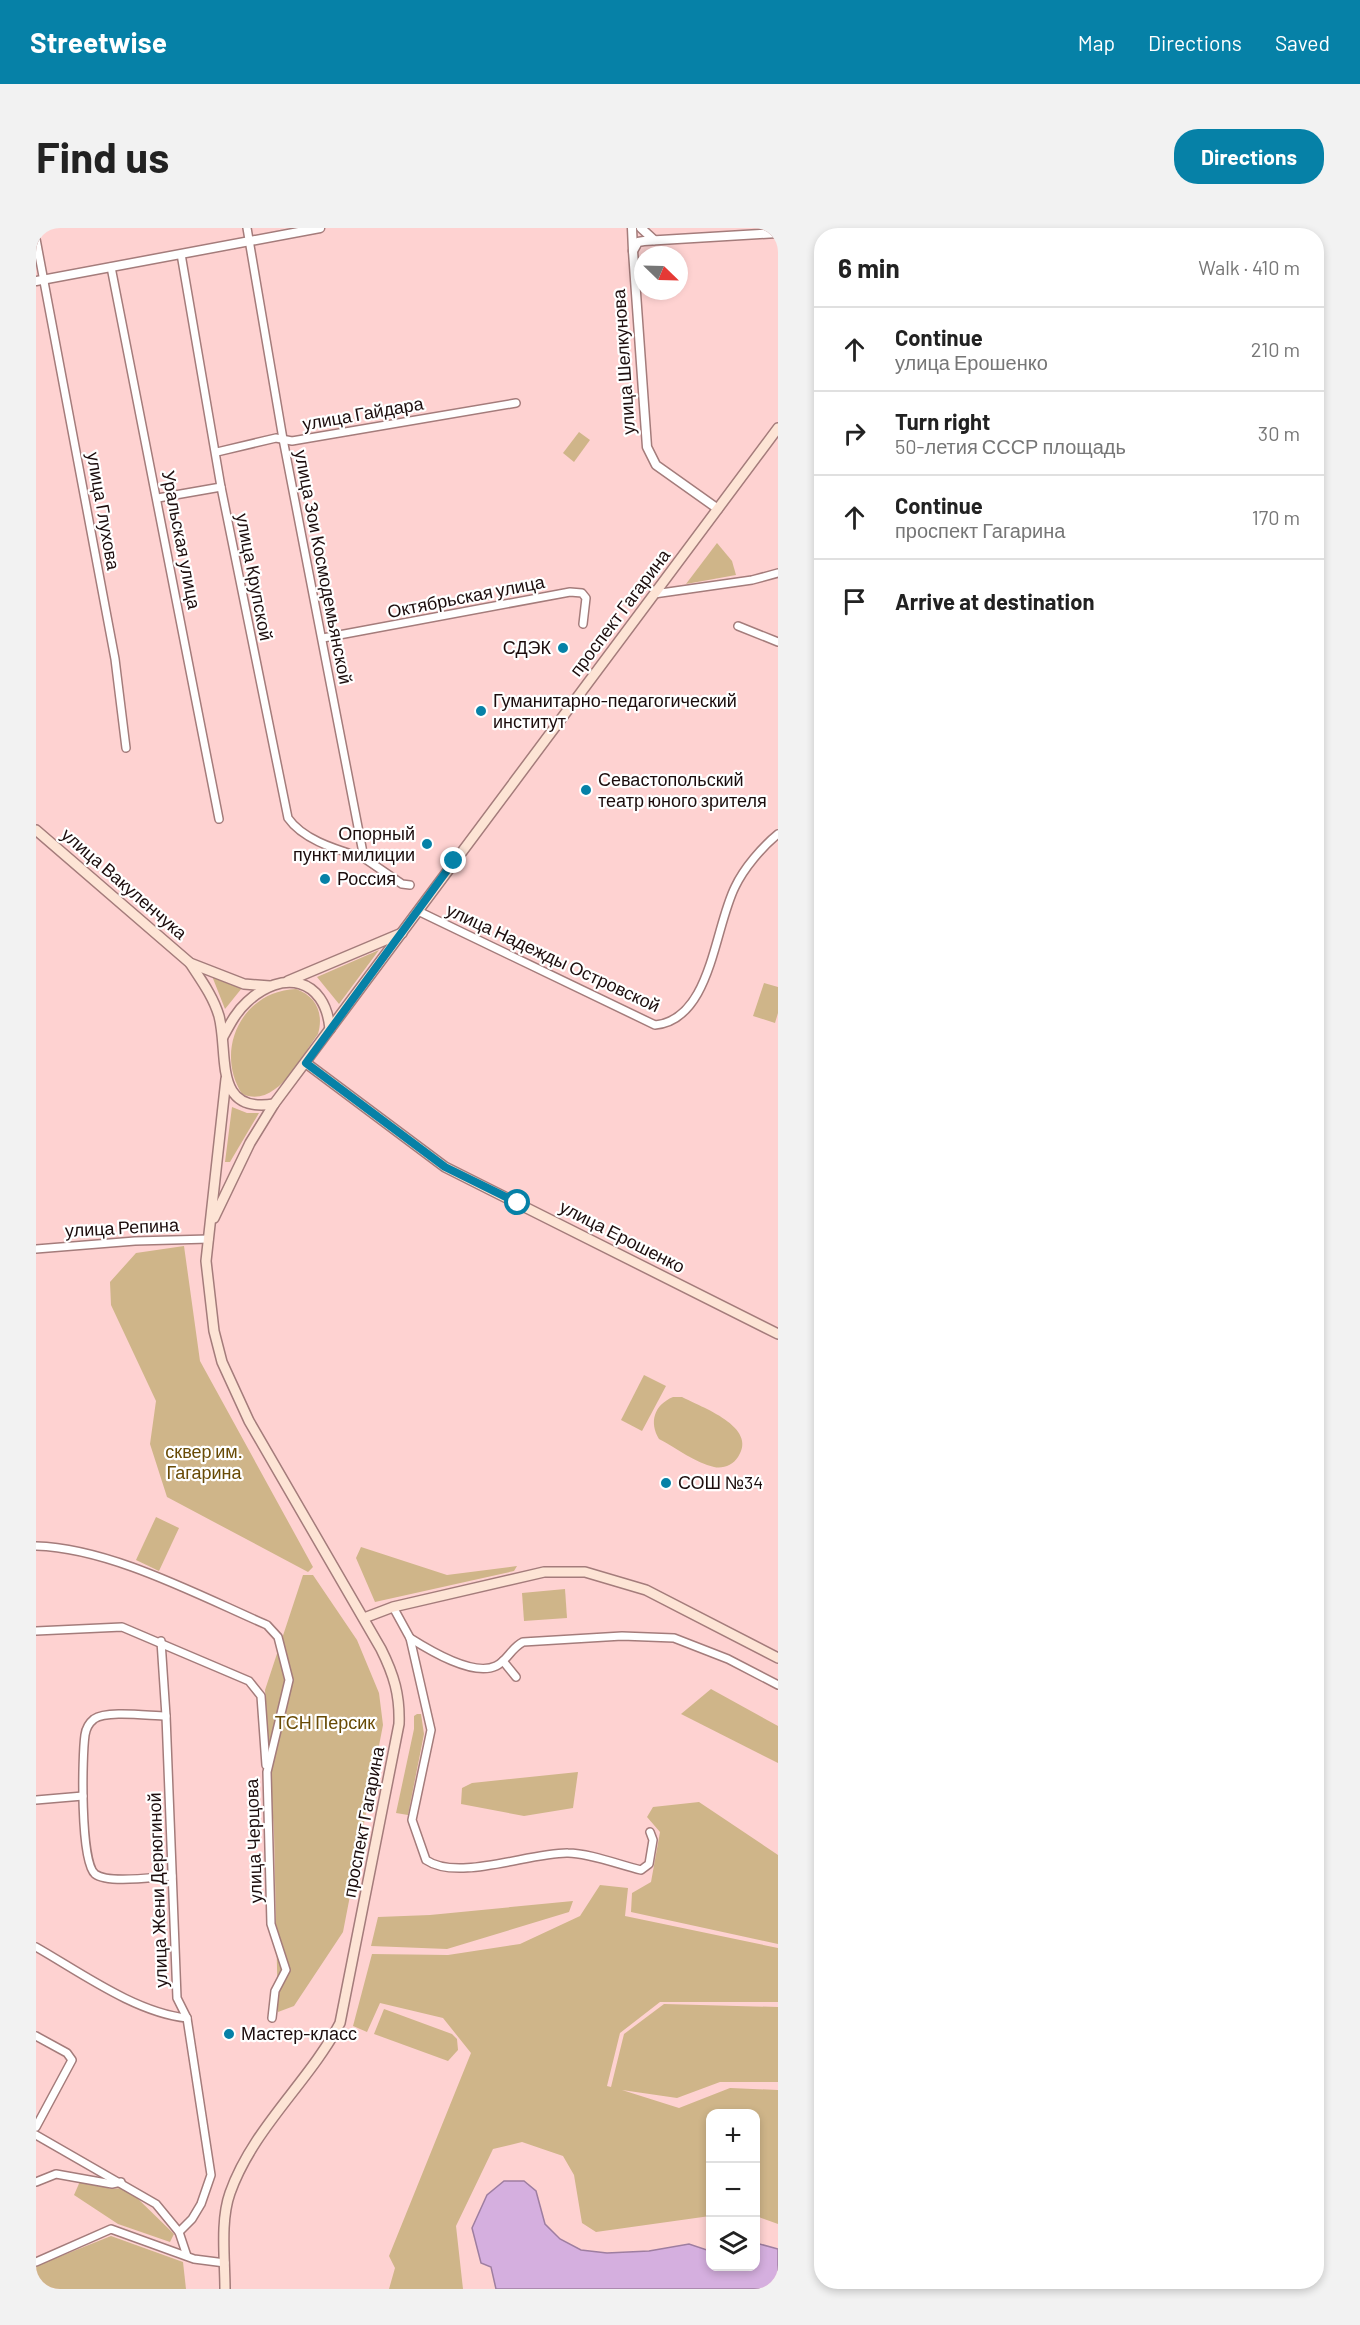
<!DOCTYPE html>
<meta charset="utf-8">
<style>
:root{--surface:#fff;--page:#f2f2f2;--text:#222;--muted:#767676;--line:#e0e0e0;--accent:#0681a7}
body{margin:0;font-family:Barlow,sans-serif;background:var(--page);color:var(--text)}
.controls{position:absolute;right:18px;bottom:18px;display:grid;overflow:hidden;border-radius:12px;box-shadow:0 3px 9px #0003}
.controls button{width:54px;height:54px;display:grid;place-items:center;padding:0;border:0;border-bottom:2px solid var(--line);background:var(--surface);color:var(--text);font:30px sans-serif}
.compass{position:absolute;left:598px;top:18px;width:54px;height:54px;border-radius:50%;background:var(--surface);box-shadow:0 3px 9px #0003;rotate:113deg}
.stop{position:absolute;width:18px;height:18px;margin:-14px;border:4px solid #0681a7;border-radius:50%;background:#fff}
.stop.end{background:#0681a7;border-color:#fff;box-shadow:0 2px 6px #0008}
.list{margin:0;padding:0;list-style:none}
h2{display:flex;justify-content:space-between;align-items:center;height:78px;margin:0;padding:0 24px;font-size:26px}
h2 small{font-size:20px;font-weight:400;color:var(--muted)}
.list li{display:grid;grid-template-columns:39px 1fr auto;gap:18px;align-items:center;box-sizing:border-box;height:84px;padding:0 24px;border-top:2px solid var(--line)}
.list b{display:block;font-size:22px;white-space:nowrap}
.list p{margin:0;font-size:20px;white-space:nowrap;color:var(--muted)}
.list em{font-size:20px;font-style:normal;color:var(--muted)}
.icon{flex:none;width:33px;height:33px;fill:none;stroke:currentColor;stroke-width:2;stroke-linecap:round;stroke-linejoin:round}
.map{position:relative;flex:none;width:742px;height:2061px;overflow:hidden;border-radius:24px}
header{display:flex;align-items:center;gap:36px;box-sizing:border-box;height:84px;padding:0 30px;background:var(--accent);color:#fff}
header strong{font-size:28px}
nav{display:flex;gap:33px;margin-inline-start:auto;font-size:21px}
.intro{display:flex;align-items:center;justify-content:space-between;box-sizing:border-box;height:144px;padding:0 36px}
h1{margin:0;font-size:42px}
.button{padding:15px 27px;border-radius:24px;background:var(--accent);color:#fff;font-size:21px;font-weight:700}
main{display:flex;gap:36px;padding:0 36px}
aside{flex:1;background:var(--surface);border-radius:24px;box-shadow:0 3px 9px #0003}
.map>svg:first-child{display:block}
.green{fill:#cfb589}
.water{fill:#d5afdf;stroke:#9e7ea0;stroke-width:1.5}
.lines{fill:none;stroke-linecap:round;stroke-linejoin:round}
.minor-casing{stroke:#a47c7b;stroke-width:10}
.tertiary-casing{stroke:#a47c7b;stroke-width:11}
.secondary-casing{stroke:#a47c7b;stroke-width:12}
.minor{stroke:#fff;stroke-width:7}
.tertiary{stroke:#fff;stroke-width:8}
.secondary{stroke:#fde4d5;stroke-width:9}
.route{stroke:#0681a7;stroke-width:8}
.poi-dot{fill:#0681a7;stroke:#fff;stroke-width:2}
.labels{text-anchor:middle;stroke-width:4.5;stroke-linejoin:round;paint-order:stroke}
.street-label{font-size:18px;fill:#1c0d0d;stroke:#fff}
.poi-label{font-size:18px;fill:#1c0d0d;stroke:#fff;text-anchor:start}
.park-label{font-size:18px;fill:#684a05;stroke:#fff}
</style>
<header>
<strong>Streetwise</strong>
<nav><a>Map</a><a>Directions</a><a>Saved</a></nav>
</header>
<div class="intro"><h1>Find us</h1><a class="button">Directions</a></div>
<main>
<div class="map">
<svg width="742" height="2061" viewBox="0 0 742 2061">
<rect width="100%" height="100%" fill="#fed2d1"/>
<!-- green -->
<g class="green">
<path d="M543 204 554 212 538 234 527 225Z"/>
<path d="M681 315 696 333 700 347 650 356Z"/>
<path d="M343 722 303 776 281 749Z"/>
<path d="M176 748 206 760 189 781Z"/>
<path d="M728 755 742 759V785L739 795 717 788Z"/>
<path d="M260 761C280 768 288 785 282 806 264 830 241 881 206 866 178 822 206 763 260 761Z"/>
<path d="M196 879 211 885H223L194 934H189Z"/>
<path d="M148 1018 164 1133 277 1339 272 1344 131 1269 114 1216 120 1173 75 1077 74 1054 100 1025Z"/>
<path d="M608 1147 630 1158 606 1203 585 1192Z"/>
<path d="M637 1169H646C665 1179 723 1199 702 1229 697 1237 687 1241 678 1239 660 1235 640 1220 623 1211 613 1194 618 1177 637 1169Z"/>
<path d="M120 1289 143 1300 123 1343 100 1332Z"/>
<path d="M325 1319 411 1347 481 1338 478 1343 339 1374 320 1330Z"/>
<path d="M267 1347H277L321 1412 343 1465 347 1497 307 1704 258 1778 242 1784 238 1605 229 1462Z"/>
<path d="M529 1361 531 1390 488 1393 486 1365Z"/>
<path d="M675 1461 742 1498V1535L645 1486Z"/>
<path d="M381 1486H385L388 1506 372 1587 360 1585 378 1501V1488Z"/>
<path d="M542 1544 537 1580 488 1588 425 1576 426 1560 436 1555Z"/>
<path d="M663 1574 742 1627V1716L595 1684 596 1665 615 1654 624 1604 611 1589 617 1579Z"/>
<path d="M564 1657 592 1660 589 1688 742 1720V1774H624L584 1805 571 1858 575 1859 588 1806 628 1776 742 1779V1854H684L641 1870 586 1862 643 1880 694 1860 742 1862V1996L720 1988V1886H674V1988L560 2004 546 1995 538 1947 527 1928 486 1914 457 1921 420 1998 427 2061H353L359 2040 353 2028 435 1825 407 1790 344 1775 331 1804 317 1798 336 1726 412 1727 484 1716 544 1688Z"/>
<path d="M537 1673 533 1684 411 1721 335 1718 342 1689 394 1687Z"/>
<path d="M348 1781 416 1806 421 1811 422 1822 412 1833 338 1806Z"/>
<path d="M45 1951 75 1961 86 1960 97 1966 138 2006 134 2014 82 1996 38 1967Z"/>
<path d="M75 2008 147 2034 150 2061H0V2038Z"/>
</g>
<!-- water -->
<path class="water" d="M468 1953H488L500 1963 509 1996 524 2011 545 2022 571 2025 613 2023 653 2016 674 2023V2038H720V2015L742 2021V2061H460L455 2039 445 2035 436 2000 451 1967Z"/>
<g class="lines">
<!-- minor casing -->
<g class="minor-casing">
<g id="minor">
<path d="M211 0 247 211 328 630 366 656 374 657"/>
<path d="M0 11 79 431 90 520"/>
<path d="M145 26 185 259 252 590C268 613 303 622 328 630"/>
<path d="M75 39 183 591"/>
<path d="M181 224 240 210 256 213 480 175"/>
<path d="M122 270 185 259"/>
<path d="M618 366 716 352 742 345"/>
<path d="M702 398 742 414"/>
<path d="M287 410 534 364 546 365 550 370 547 396"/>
<path d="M382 683 619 797C675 792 678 701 699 659 708 640 726 619 742 606"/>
<path d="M0 1021 99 1013 173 1011"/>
<path d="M0 1318C74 1320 162 1367 231 1397L242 1409 253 1452 231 1544 235 1696 250 1742 239 1763 236 1790"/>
<path d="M357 1379 374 1410 395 1502 376 1592 390 1632C422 1654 495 1624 532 1625 553 1625 584 1637 605 1642L613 1636 617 1612 614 1604"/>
<path d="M0 1403 86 1399 213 1453 225 1468 230 1537"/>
<path d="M374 1410C393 1422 437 1449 460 1438 471 1433 475 1420 487 1414L586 1408 638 1410 692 1431 742 1457"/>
<path d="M125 1413 130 1488 141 1770 151 1790 175 1947 165 1976 156 1991 143 2004"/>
<path d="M467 1433 480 1449"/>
<path d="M130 1488C114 1488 71 1482 58 1491 53 1495 50 1500 49 1507 46 1528 44 1633 59 1646 72 1656 118 1649 136 1648"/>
<path d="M0 1572 47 1568"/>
<path d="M0 1719C44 1744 100 1785 151 1790"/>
<path d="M0 1808 31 1825 36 1832 0 1899"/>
<path d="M0 1907 120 1976 143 2004 151 2028"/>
<path d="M0 1954 20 1946 76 1956 85 1954"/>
<path d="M0 2034 75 2001 158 2031 189 2035"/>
</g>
</g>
<!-- tertiary casing -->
<g class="tertiary-casing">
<g id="tertiary">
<path d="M596 0 597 23"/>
<path d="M605 0 618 12"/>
<path d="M0 53 284 0"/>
<path d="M682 281 620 237 611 219 597 23 602 14 608 13 742 5"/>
</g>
</g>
<!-- secondary casing -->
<g class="secondary-casing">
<g id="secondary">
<path d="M0 602 154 735 208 756 234 758"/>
<path d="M154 735C165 752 177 768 183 788 193 826 176 886 238 876"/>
<path d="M252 753 366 705"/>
<path d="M187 809C194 796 200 784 211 774 246 741 289 749 294 801"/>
<path d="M270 835 409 939 742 1106"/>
<path d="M178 990 214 915 238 876 742 200"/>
<path d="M328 1390 357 1379 508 1344H549L610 1362 742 1430"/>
<path d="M189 2061C189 2031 184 1993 194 1965 217 1900 273 1854 304 1795L363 1496C364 1467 358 1447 345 1421L213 1193 186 1134 178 1103 170 1033 190 851"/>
</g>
</g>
<!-- minor -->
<use href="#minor" class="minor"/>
<!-- tertiary -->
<use href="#tertiary" class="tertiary"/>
<!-- secondary -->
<use href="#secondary" class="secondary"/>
</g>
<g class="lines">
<!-- route -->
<path class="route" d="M418 633 270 835 409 939 482 975"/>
</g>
<!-- markers -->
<g class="poi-dot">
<circle cx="527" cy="420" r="6"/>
<circle cx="445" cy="483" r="6"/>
<circle cx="550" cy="562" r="6"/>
<circle cx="391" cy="616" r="6"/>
<circle cx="289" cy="651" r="6"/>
<circle cx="630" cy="1255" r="6"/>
<circle cx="193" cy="1806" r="6"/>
</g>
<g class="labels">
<!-- street labels -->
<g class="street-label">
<text transform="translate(588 134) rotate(-94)" y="6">улица Шелкунова</text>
<text transform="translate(327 186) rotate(-10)" y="6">улица Гайдара</text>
<text transform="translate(67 283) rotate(80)" y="6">улица Глухова</text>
<text transform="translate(145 312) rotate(79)" y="6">Уральская улица</text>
<text transform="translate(287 339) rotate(79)" y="6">улица Зои Космодемьянской</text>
<text transform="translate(218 349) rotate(79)" y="6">улица Крупской</text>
<text transform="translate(430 369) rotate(-11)" y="6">Октябрьская улица</text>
<text transform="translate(584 385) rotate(-53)" y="6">проспект Гагарина</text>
<text transform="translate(88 656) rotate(41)" y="6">улица Вакуленчука</text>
<text transform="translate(517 730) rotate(25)" y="6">улица Надежды Островской</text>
<text transform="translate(86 1000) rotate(-3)" y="6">улица Репина</text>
<text transform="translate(586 1009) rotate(27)" y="6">улица Ерошенко</text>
<text transform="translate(328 1594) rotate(-79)" y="6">проспект Гагарина</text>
<text transform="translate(218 1613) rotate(-92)" y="6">улица Черцова</text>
<text transform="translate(122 1662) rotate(-92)" y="6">улица Жени Дерюгиной</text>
</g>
<!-- poi labels -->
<g class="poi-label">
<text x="515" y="426" text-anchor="end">СДЭК</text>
<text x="457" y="479">Гуманитарно-педагогический<tspan x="457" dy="21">институт</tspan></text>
<text x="562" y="558">Севастопольский<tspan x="562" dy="21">театр юного зрителя</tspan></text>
<text x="379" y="612" text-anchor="end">Опорный<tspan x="379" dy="21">пункт милиции</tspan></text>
<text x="301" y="657">Россия</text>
<text x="642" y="1261">СОШ №34</text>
<text x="205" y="1812">Мастер-класс</text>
</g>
<!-- park labels -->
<g class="park-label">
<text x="168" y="1230">сквер им.<tspan x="168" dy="21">Гагарина</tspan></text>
<text x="289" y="1501">ТСН Персик</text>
</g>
</g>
</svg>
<div class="controls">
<button>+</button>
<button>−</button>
<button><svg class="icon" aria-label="layers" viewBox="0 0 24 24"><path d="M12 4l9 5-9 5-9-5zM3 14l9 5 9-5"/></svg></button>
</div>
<svg class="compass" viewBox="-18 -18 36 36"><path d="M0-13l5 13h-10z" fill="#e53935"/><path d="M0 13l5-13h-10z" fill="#767676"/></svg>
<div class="stop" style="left:482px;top:975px"></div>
<div class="stop end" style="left:418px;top:633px"></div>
</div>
<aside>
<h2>6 min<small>Walk · 410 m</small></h2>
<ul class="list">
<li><svg class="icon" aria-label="ahead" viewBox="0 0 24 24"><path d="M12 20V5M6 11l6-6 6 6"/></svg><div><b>Continue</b><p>улица Ерошенко</p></div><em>210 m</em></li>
<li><svg class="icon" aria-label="right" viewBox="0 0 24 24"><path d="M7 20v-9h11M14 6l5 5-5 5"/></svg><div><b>Turn right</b><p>50-летия СССР площадь</p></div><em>30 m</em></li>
<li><svg class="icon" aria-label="ahead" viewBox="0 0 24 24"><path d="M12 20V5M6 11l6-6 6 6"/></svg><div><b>Continue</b><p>проспект Гагарина</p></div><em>170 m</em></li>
<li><svg class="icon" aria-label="arrive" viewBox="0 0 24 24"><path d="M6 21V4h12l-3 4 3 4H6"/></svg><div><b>Arrive at destination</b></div></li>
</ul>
</aside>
</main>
